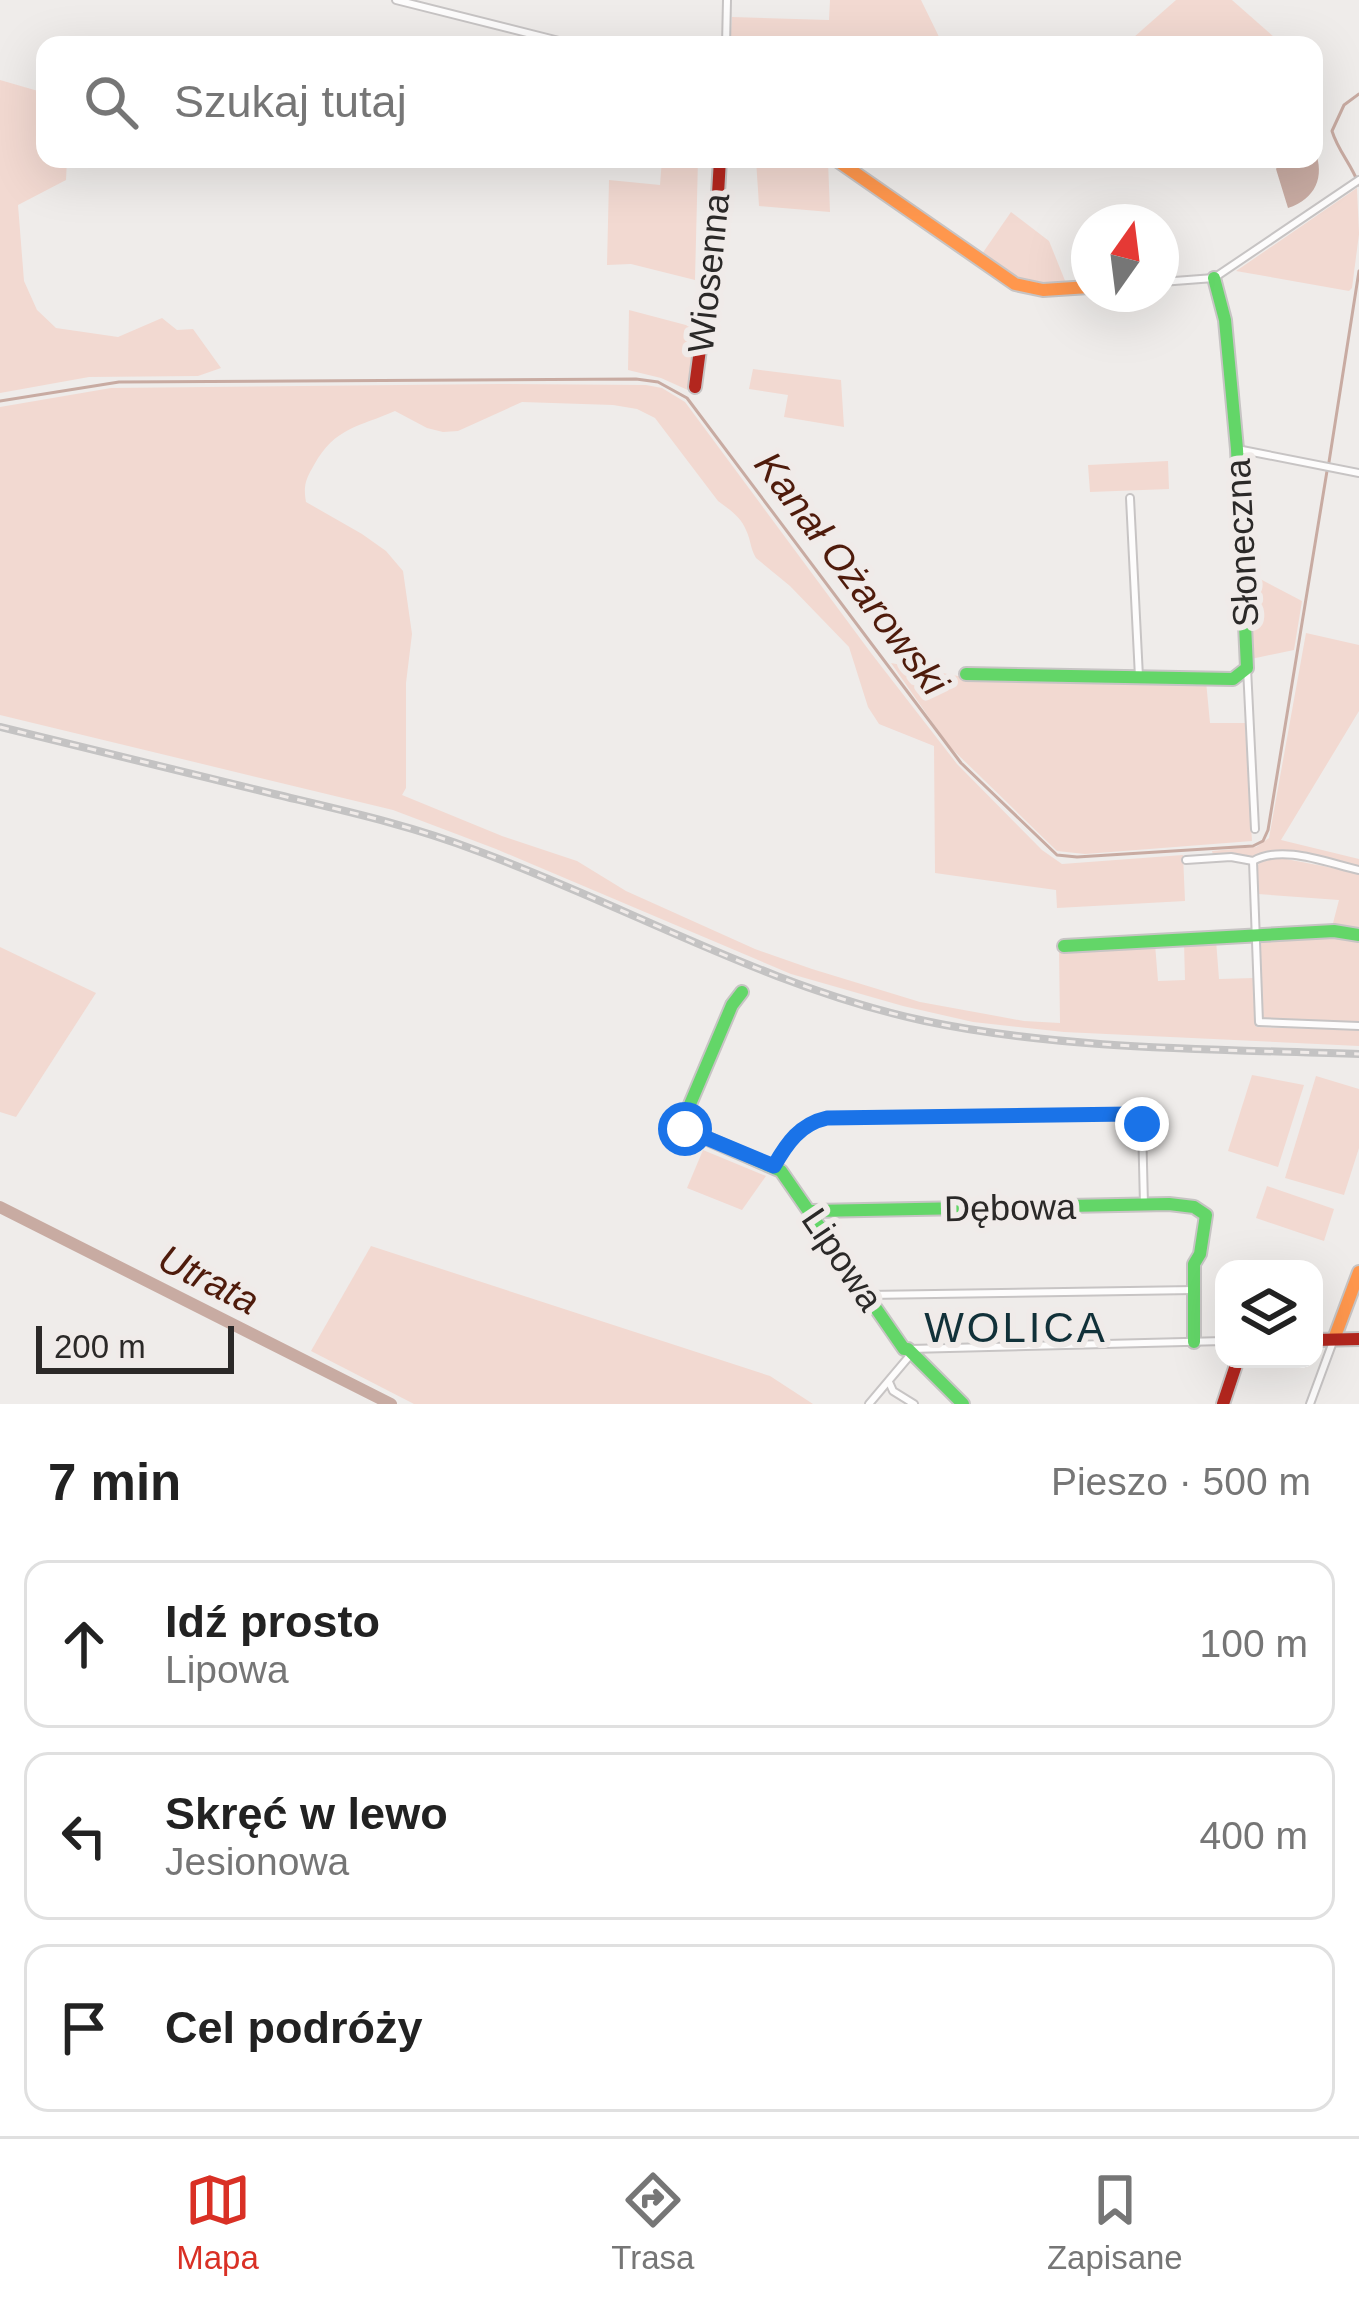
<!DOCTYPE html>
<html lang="pl">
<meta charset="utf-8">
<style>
:root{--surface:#fff;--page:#f6f6f6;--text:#222;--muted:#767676;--line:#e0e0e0;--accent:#d93025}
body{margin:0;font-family:Helvetica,sans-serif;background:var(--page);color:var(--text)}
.controls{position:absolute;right:36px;bottom:36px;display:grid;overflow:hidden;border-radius:24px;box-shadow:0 12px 48px #0002}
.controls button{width:108px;height:108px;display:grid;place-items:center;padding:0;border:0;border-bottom:3px solid var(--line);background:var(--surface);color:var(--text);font:60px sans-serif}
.compass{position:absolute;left:1071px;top:204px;width:108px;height:108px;border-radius:50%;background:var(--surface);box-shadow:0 12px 48px #0002;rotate:14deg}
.scale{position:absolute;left:36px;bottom:30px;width:198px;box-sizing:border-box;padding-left:12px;border:6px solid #2b2928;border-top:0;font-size:33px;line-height:42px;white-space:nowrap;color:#2b2928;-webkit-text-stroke:9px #f0ebe9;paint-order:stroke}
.stop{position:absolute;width:36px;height:36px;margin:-27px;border:9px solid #1a73e8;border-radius:50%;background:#fff}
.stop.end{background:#1a73e8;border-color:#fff;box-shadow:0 3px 12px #0008}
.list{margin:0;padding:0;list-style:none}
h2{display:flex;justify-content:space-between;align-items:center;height:156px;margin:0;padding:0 48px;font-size:51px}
h2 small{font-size:39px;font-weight:400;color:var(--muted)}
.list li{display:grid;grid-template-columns:78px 1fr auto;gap:36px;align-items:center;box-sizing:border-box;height:168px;margin:0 24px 24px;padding:0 24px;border:3px solid var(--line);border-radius:24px}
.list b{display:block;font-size:45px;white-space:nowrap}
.list p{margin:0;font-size:39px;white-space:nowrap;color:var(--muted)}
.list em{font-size:39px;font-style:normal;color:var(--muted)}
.icon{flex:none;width:66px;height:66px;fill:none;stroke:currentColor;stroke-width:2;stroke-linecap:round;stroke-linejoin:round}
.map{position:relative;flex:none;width:1359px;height:1404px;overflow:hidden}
.search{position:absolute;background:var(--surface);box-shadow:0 12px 48px #0002;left:36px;right:36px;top:36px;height:132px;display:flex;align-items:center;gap:30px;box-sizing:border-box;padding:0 42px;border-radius:24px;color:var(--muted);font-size:45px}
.sheet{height:732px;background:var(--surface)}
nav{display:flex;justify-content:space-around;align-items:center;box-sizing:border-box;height:168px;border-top:3px solid var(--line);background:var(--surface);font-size:33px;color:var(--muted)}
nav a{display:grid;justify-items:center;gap:6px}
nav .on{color:var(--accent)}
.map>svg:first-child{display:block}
.green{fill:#f2d9d1}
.water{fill:#c8aba2}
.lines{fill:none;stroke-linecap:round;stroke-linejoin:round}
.stream{stroke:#c8aba2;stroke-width:3}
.river{stroke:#c8aba2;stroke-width:12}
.street-casing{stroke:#c7c4c4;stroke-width:10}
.fast-casing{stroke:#c7c4c4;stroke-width:16}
.slow-casing{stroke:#c7c4c4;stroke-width:16}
.jam-casing{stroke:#c7c4c4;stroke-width:16}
.street{stroke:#fdfcfc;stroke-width:6}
.fast{stroke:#63d668;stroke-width:12}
.slow{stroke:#ff974d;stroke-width:12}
.jam{stroke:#b3261e;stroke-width:12}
.rail-casing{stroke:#c4c3c3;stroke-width:8}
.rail{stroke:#f0ebe9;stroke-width:3;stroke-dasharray:9;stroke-linecap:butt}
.route{stroke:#1a73e8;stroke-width:15}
.labels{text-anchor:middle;stroke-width:12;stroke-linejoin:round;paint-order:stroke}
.street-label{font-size:36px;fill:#2b2928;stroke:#f0ebe9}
.water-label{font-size:39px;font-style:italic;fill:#4f1b0b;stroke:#f0ebe9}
.quarter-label{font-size:42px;letter-spacing:3px;fill:#113139;stroke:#f0ebe9}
</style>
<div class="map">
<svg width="1359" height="1404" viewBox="0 0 1359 1404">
<rect width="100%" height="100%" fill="#efecea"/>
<!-- green -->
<g class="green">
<path d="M830 0H921L943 45H730L732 17 829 20Z"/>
<path d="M1176 0H1232L1283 45H1125Z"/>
<path d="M0 80 45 93V159H67L66 180 18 205 24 281 37 310 56 328 118 337 162 318 177 330 193 329 221 368 198 376 89 377 0 393Z"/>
<path d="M662 159H698L695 280 631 264 607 265 609 180 660 185Z"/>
<path d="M756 159 828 161 830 212 759 206Z"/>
<path d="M1357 188 1359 234 1352 288 1349 291 1236 271Z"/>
<path d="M1011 212 1049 241 1066 283C1028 283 1011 279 982 254Z"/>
<path d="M629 310 701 329 690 391 661 378 628 370Z"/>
<path d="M753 369 841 380 844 427 784 417 788 395 749 389Z"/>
<path d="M498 384 646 385 662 388 685 402 871 653 957 764 1042 850 1062 864 1183 855 1185 901 1057 908 1056 890 935 873 934 746 879 724 868 707 849 647 790 586 756 558C750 548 751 540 746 530 741 517 729 509 718 501L655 418 637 409 613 405 522 402 458 431 443 432 427 428 395 411C359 427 335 427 314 465 306 479 303 485 306 502L362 534 386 551 403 571 412 634 406 683V788L402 795 502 836 577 861 626 891 755 949 812 969 920 1002 1024 1021 1060 1023 1059 950 1155 944 1158 981 1185 980 1184 942 1216 940 1219 979 1254 978 1256 1027 1359 1030V1046L1064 1032 973 1022 903 1006 791 974 496 849 393 810 0 715V407L111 388Z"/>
<path d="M1168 461 1169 489 1090 492 1088 465Z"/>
<path d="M1245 571 1302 601 1294 650 1251 659Z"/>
<path d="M1306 633 1359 645V711L1281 840 1359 859V868L1278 851 1254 857 1213 855 1212 851 1256 847 1269 838Z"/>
<path d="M891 663 963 677 1206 681 1210 723H1245L1252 841 1085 854 1057 851 949 746Z"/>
<path d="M1281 858 1359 873V1024L1263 1019 1260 1015 1259 929 1332 927 1339 900 1258 894V865L1263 859Z"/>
<path d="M0 947 96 993 16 1117 0 1112Z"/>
<path d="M1252 1075 1304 1085 1278 1167 1228 1151Z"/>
<path d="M1316 1076 1359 1089V1148L1344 1195 1285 1178Z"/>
<path d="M703 1150 766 1176 742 1210 687 1188Z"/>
<path d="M1267 1186 1334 1209 1324 1241 1256 1218Z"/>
<path d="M371 1246 770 1376 813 1404H414L311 1351Z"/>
</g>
<!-- water -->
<path class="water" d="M1315 151C1325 176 1316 199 1288 208L1276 169 1280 162 1286 161 1294 168H1299L1307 159H1314Z"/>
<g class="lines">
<!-- stream -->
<g class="stream">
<path d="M1359 94 1344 105 1332 131C1338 151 1352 165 1359 185"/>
<path d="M0 401 119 382 636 379 658 382 687 398 961 763 1057 855 1077 857 1253 846 1263 841 1268 830 1327 471"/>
<path d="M1329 462 1359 271"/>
</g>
<!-- river -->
<path class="river" d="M0 1207 391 1404"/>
<!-- street casing -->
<g class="street-casing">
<g id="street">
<path d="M396 0 575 45"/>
<path d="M726 45 727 0"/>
<path d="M1161 282 1214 278 1359 180"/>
<path d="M1237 449 1359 473"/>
<path d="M1130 498 1139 677"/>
<path d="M1247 668 1255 829"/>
<path d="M1186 860 1231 857 1253 861C1283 844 1327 863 1359 870"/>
<path d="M1253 861 1259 1022 1359 1026"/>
<path d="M774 1166C786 1143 800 1124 827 1119L1131 1114 1140 1119 1142 1124 1144 1205"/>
<path d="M868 1295 1194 1290"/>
<path d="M910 1349 1224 1341"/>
<path d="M889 1382 893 1391 914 1404"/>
<path d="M869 1404 912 1353"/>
<path d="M1310 1404 1334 1339"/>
</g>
</g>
<!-- fast casing -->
<g class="fast-casing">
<g id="fast">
<path d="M966 674 1233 679 1247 668 1237 449 1225 320 1214 278"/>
<path d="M1064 946 1334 931 1359 935"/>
<path d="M742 992 732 1005 688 1109 685 1129 781 1171 904 1349H908L963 1404"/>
<path d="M813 1211 1169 1204 1194 1207 1206 1215 1200 1254 1194 1264V1342"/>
</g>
</g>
<!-- slow casing -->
<g class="slow-casing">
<g id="slow">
<path d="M835 159 1015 284 1043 290 1089 287"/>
<path d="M1334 1339 1359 1272"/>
</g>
</g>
<!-- jam casing -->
<g class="jam-casing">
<g id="jam">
<path d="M695 387 716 229 720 159"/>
<path d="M1314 1340 1359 1339"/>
<path d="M1223 1404 1238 1359"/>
</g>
</g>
<!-- street -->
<use href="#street" class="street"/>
<!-- fast -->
<use href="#fast" class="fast"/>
<!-- slow -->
<use href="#slow" class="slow"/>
<!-- jam -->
<use href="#jam" class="jam"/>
<!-- rail casing -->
<g class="rail-casing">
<path id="rail" d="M0 727C91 749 182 771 274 794 341 810 410 825 475 850 626 905 766 987 925 1021 1063 1050 1217 1049 1359 1054"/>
</g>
<!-- rail -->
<use href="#rail" class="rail"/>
</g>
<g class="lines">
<!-- route -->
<path class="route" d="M685 1129 774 1166C787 1143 800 1124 827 1118L1131 1114 1140 1119 1142 1124"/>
</g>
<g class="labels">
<!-- street labels -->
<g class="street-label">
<text transform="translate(708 273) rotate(-84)" y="13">Wiosenna</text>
<text transform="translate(1241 543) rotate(-93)" y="13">Słoneczna</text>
<text transform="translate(1010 1207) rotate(-1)" y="13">Dębowa</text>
<text transform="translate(843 1259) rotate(56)" y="13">Lipowa</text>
</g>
<!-- water labels -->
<g class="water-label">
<text transform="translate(852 573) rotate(53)" y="14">Kanał Ożarowski</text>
<text transform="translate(209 1279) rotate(27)" y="14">Utrata</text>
</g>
<!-- quarter labels -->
<g class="quarter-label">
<text x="1016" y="1342">WOLICA</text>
</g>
</g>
</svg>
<div class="controls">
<button><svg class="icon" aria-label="layers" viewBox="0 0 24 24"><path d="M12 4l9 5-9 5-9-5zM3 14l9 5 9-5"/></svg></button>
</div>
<svg class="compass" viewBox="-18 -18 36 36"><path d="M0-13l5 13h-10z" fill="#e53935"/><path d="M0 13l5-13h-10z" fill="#767676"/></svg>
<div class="scale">200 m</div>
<div class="stop" style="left:685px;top:1129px"></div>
<div class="stop end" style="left:1142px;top:1124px"></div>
<div class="search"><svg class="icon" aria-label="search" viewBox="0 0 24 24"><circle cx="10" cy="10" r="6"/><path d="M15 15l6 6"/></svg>Szukaj tutaj</div>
</div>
<section class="sheet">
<h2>7 min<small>Pieszo · 500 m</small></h2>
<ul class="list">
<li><svg class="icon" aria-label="ahead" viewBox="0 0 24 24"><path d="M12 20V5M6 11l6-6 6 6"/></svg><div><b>Idź prosto</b><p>Lipowa</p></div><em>100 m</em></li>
<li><svg class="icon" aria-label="left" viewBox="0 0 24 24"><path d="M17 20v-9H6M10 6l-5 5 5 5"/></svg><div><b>Skręć w lewo</b><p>Jesionowa</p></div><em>400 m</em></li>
<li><svg class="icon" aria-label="arrive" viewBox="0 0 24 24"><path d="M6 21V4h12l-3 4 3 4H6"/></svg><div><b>Cel podróży</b></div></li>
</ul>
</section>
<nav>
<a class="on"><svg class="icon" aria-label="map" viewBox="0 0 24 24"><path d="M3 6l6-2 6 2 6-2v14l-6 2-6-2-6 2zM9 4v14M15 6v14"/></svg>Mapa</a>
<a><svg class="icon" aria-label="directions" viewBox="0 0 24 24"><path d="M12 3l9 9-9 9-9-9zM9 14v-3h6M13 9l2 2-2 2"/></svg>Trasa</a>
<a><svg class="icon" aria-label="saved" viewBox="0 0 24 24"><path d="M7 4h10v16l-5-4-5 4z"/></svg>Zapisane</a>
</nav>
